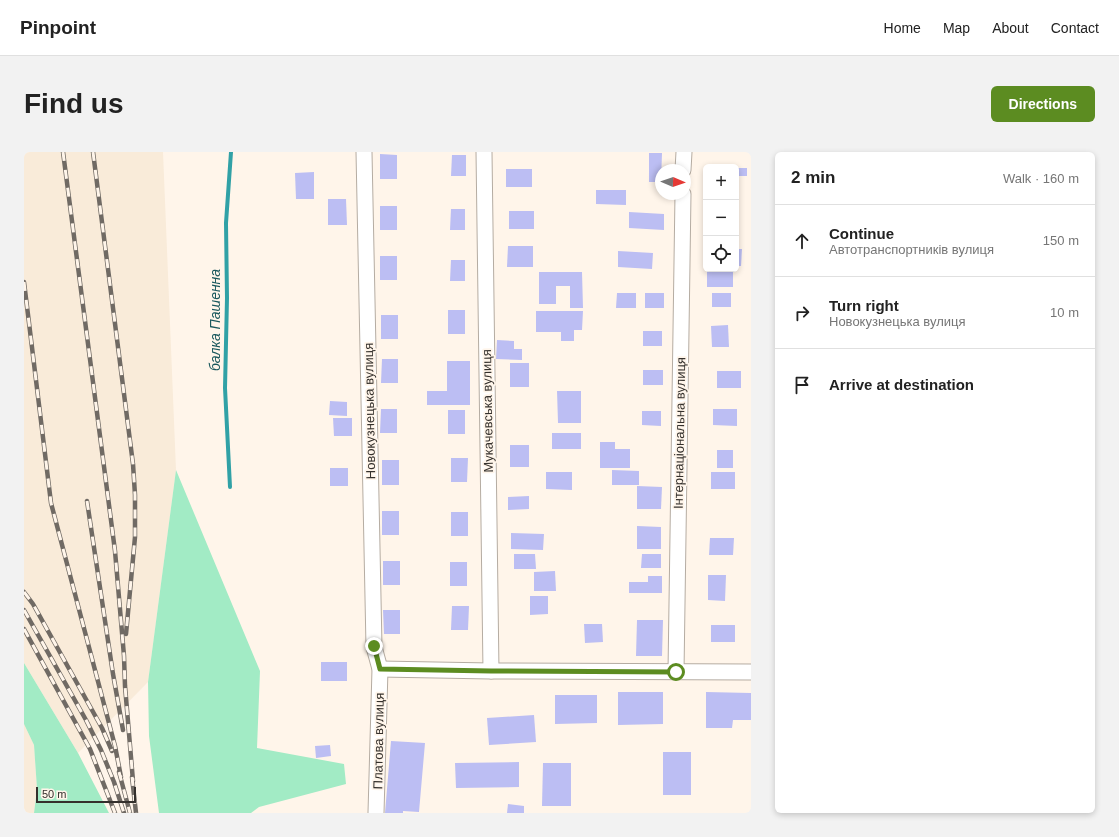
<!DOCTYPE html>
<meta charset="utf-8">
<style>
:root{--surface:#fff;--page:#f2f2f2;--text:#222;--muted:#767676;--line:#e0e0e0;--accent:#5c8c21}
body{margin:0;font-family:Arial,sans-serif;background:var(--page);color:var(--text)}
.controls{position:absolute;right:12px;top:12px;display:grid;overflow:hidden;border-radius:6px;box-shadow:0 2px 6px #0003}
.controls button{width:36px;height:36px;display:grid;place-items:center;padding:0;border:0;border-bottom:1px solid var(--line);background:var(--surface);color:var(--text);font:20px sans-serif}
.compass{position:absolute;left:631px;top:12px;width:36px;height:36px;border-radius:50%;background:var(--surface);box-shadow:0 2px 6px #0003;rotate:92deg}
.scale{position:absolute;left:12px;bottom:10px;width:100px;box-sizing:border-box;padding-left:4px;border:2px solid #34302c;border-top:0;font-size:11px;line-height:14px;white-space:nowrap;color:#34302c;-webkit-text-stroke:3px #fff5ea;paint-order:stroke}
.stop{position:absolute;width:12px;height:12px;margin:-9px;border:3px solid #5c8c21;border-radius:50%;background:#fff}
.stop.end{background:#5c8c21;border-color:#fff;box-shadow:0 1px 4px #0008}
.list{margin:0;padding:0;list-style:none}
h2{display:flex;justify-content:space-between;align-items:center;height:52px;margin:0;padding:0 16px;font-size:17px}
h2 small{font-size:13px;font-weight:400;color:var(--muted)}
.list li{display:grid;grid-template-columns:26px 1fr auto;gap:12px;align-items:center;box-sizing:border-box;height:72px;padding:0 16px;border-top:1px solid var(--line)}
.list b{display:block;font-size:15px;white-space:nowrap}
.list p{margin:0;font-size:13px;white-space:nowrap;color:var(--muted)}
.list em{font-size:13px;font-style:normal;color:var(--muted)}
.icon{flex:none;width:22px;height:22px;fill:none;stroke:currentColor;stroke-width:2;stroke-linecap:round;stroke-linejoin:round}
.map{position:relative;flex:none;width:727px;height:661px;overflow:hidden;border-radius:6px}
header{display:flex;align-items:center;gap:24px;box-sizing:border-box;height:56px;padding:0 20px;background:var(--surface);border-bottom:1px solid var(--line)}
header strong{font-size:19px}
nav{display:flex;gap:22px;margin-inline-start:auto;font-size:14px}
.intro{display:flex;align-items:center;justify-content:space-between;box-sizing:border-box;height:96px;padding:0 24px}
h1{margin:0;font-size:28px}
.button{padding:10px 18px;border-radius:6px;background:var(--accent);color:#fff;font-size:14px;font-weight:700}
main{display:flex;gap:24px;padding:0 24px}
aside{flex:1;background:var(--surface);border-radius:6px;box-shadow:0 2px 6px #0003}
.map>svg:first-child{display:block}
.built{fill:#f9ebd9}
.green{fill:#a2ebc5}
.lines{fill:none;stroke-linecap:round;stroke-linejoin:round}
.stream{stroke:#31a1a6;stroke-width:4}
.building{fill:#bcbef3}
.minor-casing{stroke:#b5aca2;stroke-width:17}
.minor{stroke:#fff;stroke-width:15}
.rail-casing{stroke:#706a64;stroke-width:4.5}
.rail{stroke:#fff5ea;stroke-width:3;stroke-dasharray:9;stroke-linecap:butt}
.route{stroke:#5c8c21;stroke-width:5}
.labels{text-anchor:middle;stroke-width:3.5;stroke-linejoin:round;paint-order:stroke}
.street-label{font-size:13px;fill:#34302c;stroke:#fff5ea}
.water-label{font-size:14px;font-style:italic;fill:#1a585d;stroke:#fff5ea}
</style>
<header>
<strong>Pinpoint</strong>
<nav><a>Home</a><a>Map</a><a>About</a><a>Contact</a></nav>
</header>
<div class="intro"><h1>Find us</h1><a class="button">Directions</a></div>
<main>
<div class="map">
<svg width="727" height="661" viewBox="0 0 727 661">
<rect width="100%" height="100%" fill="#fff5ea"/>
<!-- built -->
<g class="built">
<path d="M0 0H139L152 318 124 530 54 601 0 511Z"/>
<path d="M0 572 10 593 13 637 10 661H0Z"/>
</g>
<!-- green -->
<g class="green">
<path d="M152 318 236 519 233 596 320 612 322 632 235 655 227 661H135L125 584 124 530Z"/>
<path d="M0 511 54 601 85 661H10L13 637 10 593 0 572Z"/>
</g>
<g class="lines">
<!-- stream -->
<path class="stream" d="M206 335 201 236 203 146 202 71 207 0"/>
</g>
<!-- building -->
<g class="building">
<path d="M625 1H638L637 30H625Z"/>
<path d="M356 2 373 3V27H356Z"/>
<path d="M428 3H442V24H427Z"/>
<rect x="712" y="16" width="11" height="8"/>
<rect x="482" y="17" width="26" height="18"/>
<path d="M290 20V47H272L271 21Z"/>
<path d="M572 38H602V53L572 52Z"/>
<path d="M304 47H322L323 73H304Z"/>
<rect x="356" y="54" width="17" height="24"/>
<path d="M427 57H441V78H426Z"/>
<rect x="485" y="59" width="25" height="18"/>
<path d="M605 60 640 62V78L605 76Z"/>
<path d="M484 94H509V115H483Z"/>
<path d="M712 97H718L717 114H712Z"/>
<path d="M594 99 629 101 628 117 594 115Z"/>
<rect x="356" y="104" width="17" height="24"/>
<path d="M427 108H441V129H426Z"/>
<rect x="683" y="117" width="26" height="18"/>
<path d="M515 120H558L559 156H546V134H532V152H515Z"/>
<path d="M593 141H612V156H592Z"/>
<rect x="621" y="141" width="19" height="15"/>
<rect x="688" y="141" width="19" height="14"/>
<rect x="424" y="158" width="17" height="24"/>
<path d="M512 159H559L558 178H550V189H537V180H512Z"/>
<rect x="357" y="163" width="17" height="24"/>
<path d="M704 173 705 195H688L687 174Z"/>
<rect x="619" y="179" width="19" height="15"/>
<path d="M473 188 490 189V197H498V208L472 207Z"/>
<path d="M358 207H374V231H357Z"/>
<path d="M423 209H446V253H403V239H423Z"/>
<rect x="486" y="211" width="19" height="24"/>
<rect x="619" y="218" width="20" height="15"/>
<rect x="693" y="219" width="24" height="17"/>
<path d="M533 239H557V271H534Z"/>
<path d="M306 249 323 250V264L305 263Z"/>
<path d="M357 257H373V281H356Z"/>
<path d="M689 257H713V274L689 273Z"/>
<rect x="424" y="258" width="17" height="24"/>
<path d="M618 259H637V274L618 273Z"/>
<path d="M309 266H328V284H310Z"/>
<rect x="528" y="281" width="29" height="16"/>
<path d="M576 290H591V297H606V316H576Z"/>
<rect x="486" y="293" width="19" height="22"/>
<rect x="693" y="298" width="16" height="18"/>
<path d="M427 306H444L443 330H427Z"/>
<rect x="358" y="308" width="17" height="25"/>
<rect x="306" y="316" width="18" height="18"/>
<path d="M588 318 615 319V333H588Z"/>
<path d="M522 320H548V338L522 337Z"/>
<rect x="687" y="320" width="24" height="17"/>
<path d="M613 334 638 335 637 357H613Z"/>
<path d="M505 344V357L484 358V345Z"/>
<rect x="358" y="359" width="17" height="24"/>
<rect x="427" y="360" width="17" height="24"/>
<path d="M613 374 637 375V397H613Z"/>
<path d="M487 381 520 382 519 398 487 397Z"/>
<path d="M686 386H710L709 403H685Z"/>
<path d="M490 402H511L512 417H490Z"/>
<path d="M618 402H637V416H617Z"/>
<rect x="359" y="409" width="17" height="24"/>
<rect x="426" y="410" width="17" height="24"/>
<path d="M531 419 532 439H510V420Z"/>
<path d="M684 423H702L701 449 684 448Z"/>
<path d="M624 424H638V441H605V430H624Z"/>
<path d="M506 444H524V462L506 463Z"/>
<path d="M428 454H445L444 478H427Z"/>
<path d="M359 458H376V482H360Z"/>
<path d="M613 468H639L638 504H612Z"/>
<path d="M560 472H578L579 490 561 491Z"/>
<rect x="687" y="473" width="24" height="17"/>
<rect x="297" y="510" width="26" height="19"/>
<path d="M594 540H639V572L594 573Z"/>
<path d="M682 540 727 541V568H709L708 576H682Z"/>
<path d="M531 543H573V571L531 572Z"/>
<path d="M510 563 512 590 465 593 463 566Z"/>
<path d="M367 589 401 591 395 660 379 659V661H361Z"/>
<path d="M306 593 307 604 292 606 291 594Z"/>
<rect x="639" y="600" width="28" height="43"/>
<path d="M495 610V635L432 636 431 611Z"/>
<path d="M519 611H547V654H518Z"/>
<path d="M484 652 500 654V661H483Z"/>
</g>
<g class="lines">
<!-- minor casing -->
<g class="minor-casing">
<g id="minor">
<path d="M340 0 350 495 356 517 352 661"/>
<path d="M460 0 467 519"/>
<path d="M659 18 660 0"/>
<path d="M356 517 467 519 727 520"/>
<path d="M652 520 659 42"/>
</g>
</g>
<!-- minor -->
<use href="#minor" class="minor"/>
<!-- rail casing -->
<g class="rail-casing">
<g id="rail">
<path d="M39 0 91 399 100 504 101 534 109 629"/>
<path d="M69 0 109 312 111 343V385L102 482"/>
<path d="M0 130 27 351 91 594 97 625"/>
<path d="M63 349 89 522 99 578"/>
<path d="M0 440 9 452 78 576 88 599"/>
<path d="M0 458 62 568 77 598 90 630 100 661"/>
<path d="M0 477 66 597 91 661"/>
<path d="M95 620 106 661"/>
<path d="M108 625 112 661"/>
</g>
</g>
<!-- rail -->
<use href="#rail" class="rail"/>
</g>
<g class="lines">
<!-- route -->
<path class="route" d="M350 494 356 517 467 519 652 520"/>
</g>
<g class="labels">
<!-- street labels -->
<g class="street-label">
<text transform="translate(345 259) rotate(-91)" y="5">Новокузнецька вулиця</text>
<text transform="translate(463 259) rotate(-91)" y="5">Мукачевська вулиця</text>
<text transform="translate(655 281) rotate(-89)" y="5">Інтернаціональна вулиця</text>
<text transform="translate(354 589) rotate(-89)" y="5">Платова вулиця</text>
</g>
<!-- water labels -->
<g class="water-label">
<text transform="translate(191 168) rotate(-90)" y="5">балка Пашенна</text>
</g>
</g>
</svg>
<div class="controls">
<button>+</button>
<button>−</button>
<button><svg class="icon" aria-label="locate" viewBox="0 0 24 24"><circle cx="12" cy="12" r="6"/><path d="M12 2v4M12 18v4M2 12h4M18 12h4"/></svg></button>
</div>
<svg class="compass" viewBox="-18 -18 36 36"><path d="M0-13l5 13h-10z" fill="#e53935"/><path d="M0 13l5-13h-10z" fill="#767676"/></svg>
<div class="scale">50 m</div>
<div class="stop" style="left:652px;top:520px"></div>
<div class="stop end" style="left:350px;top:494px"></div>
</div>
<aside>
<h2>2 min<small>Walk · 160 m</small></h2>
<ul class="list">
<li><svg class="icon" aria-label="ahead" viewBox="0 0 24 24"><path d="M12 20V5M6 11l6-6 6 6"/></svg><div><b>Continue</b><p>Автотранспортників вулиця</p></div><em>150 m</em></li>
<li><svg class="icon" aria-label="right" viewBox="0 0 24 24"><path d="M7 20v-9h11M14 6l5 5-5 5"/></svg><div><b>Turn right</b><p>Новокузнецька вулиця</p></div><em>10 m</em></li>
<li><svg class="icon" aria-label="arrive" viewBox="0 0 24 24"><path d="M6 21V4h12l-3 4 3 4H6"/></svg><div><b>Arrive at destination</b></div></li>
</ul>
</aside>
</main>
